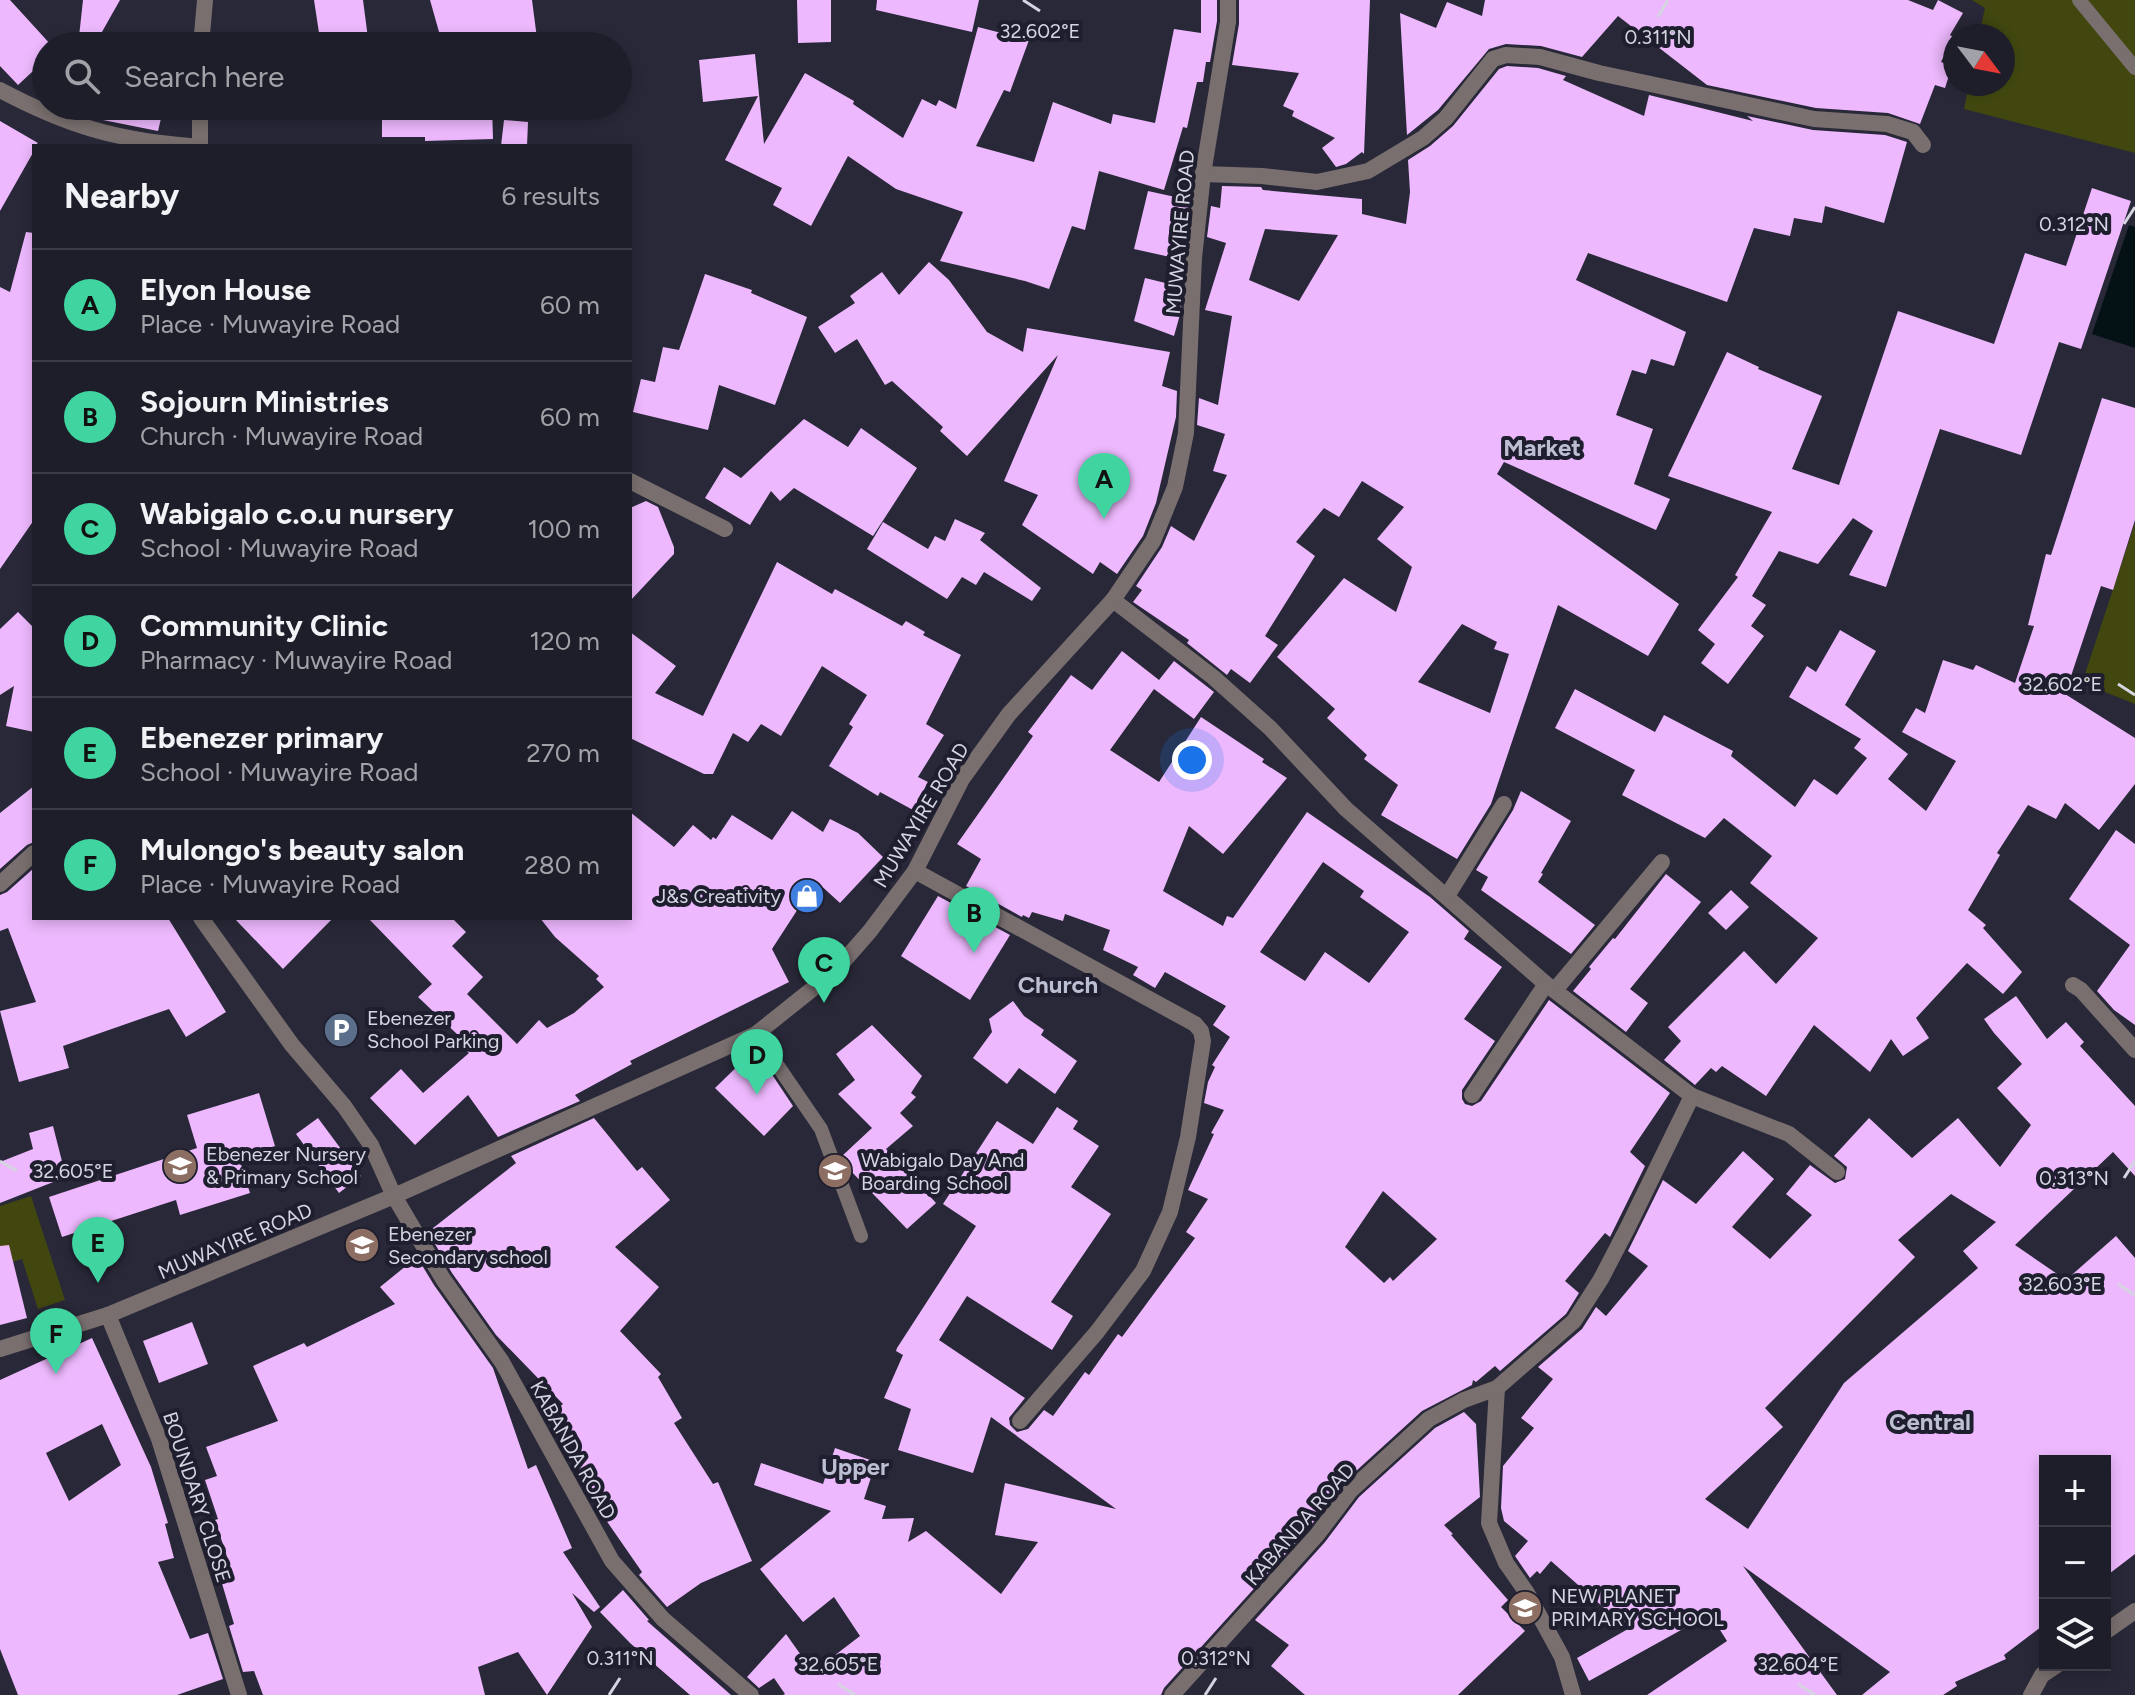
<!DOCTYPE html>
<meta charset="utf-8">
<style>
:root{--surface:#1e1e2a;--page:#262732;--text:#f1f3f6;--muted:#a1a2a8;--line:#3c3c47;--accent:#40d4a1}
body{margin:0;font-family:Figtree,sans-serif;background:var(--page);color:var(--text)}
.controls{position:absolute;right:24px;bottom:24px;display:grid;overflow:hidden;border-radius:0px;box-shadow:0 4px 12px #0003}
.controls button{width:72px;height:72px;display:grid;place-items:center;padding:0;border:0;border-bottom:2px solid var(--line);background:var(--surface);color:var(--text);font:40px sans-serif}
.compass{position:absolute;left:1943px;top:24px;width:72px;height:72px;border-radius:50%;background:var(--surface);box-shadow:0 4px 12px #0003;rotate:122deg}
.you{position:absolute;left:1192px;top:760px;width:28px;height:28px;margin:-20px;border:6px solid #fff;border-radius:50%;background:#1a73e8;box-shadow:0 0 0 12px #1a73e833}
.badge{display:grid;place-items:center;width:52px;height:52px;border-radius:50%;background:var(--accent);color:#111;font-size:26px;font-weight:700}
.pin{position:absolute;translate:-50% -66px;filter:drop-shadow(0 2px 4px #0008)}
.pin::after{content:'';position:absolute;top:42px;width:28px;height:24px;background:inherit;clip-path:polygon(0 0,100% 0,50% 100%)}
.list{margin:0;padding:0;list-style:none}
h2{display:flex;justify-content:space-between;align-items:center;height:104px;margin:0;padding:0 32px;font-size:34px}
h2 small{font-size:26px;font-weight:400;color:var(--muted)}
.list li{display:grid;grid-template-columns:52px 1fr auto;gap:24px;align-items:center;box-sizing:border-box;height:112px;padding:0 32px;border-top:2px solid var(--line)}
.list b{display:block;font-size:30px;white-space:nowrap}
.list p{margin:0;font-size:26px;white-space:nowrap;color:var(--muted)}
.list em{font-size:26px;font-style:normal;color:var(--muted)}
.icon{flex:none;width:44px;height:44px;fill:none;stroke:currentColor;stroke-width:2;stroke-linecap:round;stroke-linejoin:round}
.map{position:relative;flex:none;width:2135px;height:1695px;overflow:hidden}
.search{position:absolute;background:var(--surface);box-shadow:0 4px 12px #0003;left:32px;top:32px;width:600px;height:88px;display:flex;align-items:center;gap:20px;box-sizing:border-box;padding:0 28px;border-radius:44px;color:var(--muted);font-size:30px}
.panel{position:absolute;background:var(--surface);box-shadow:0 4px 12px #0003;left:32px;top:144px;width:600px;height:776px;border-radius:0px}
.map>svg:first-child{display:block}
.green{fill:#41470f}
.water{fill:#041215}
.building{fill:#edb8fd;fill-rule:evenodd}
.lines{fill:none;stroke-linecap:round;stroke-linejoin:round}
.service{stroke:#796f6f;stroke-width:14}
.minor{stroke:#796f6f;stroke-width:16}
.ticks{fill:none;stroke:#d4d5e0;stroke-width:3}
.labels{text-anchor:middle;stroke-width:8;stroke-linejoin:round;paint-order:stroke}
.street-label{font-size:20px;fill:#d4d5e0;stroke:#1e1e2e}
.poi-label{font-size:20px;fill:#d4d5e0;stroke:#1e1e2e;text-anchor:start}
.quarter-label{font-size:24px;font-weight:bold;fill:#bcbed2;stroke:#1e1e2e}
.ticks-label{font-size:20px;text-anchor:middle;fill:#d4d5e0;stroke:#1e1e2e;stroke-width:8;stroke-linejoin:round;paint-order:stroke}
</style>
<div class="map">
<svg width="2135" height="1695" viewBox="0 0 2135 1695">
<rect width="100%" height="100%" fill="#282838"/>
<!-- green -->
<g class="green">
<path d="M1972 0H2135V153L1964 109 1969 84H2003V36H1979L1985 8Z"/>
<path d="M2135 523V704L2082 683Z"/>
<path d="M31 1196 65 1300 38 1309 22 1259 0 1266V1206Z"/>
</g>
<!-- water -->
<path class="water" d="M2129 225 2135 227V348L2092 334Z"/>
<!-- building -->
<g class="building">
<path d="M0 0H10L52 46H46V59L18 85 0 66Z"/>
<path d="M83 0H120L94 46H78Z"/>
<path d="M314 0H363L369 46H321Z"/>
<path d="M430 0H532L538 46H443Z"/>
<path d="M797 0H831V42L798 43Z"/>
<path d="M877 0H979L972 32 876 10Z"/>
<path d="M1201 0H1217V21L1210 62H1206L1203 82H1197L1187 128 1183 127 1164 190 1099 171 1085 230 1072 226 1049 289 1025 281 940 261 963 212 896 189 848 156 811 226 773 205 782 188 725 160 758 96 703 102 699 60 755 54 764 144 805 73 854 101 853 104 903 138 922 99 936 106 939 100 956 109 978 27 1029 40 1010 92 1004 90 976 146 1034 162 1053 102 1111 124 1113 114 1155 123 1174 29 1201 33Z"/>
<path d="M1239 0H1370L1364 154 1362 152 1346 164 1336 167 1322 148 1335 138 1292 116 1294 111 1283 106 1299 73 1232 65 1239 24Z"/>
<path d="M1485 0H1908L1933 10 1938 0 1963 13 1950 35 1953 37 1941 62 1952 66 1945 88 1935 85 1920 124 1888 113 1816 108 1707 85 1618 16 1582 57 1541 46 1506 44 1489 49 1438 110 1407 135 1400 13 1436 28 1447 2 1482 16Z"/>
<path d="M1507 66 1538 68 1566 76 1563 80 1644 116 1649 95 1753 121 1747 116 1813 130 1885 135 1907 142 1884 223 1825 206 1822 223 1794 218 1790 236 1754 228 1727 302 1588 253 1576 280 1686 332 1674 366 1651 359 1646 374 1632 370 1616 415 1653 429 1634 484 1670 499 1656 530 1504 462 1497 474 1679 604 1648 656 1558 605 1491 804 1457 859 1381 815 1398 785 1364 759 1367 755 1327 718 1335 709 1277 657 1344 578 1396 612 1412 567 1377 539 1404 507 1362 481 1339 517 1324 508 1296 542 1315 556 1265 636 1278 645 1250 683 1231 669 1227 675 1187 643 1189 640 1133 602 1142 590 1136 586 1162 547 1171 526 1194 541 1227 475 1213 471 1225 434 1197 425 1199 398 1218 405 1232 316 1205 310 1226 243 1207 237 1211 206 1220 208 1222 186 1261 187 1263 190 1362 199V214L1406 224 1410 192 1408 160 1430 146 1453 126 1499 69ZM1265 229 1338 235 1299 301 1249 280ZM1462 624 1497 642 1494 649 1509 654 1490 713 1418 682Z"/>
<path d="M96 106H164L158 131 93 118Z"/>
<path d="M382 106H492L493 139 425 141V137H382Z"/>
<path d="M504 120 528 122 527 146H501Z"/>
<path d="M0 121 38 143 34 146V151L0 211Z"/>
<path d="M2092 188 2131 201 2081 349 2059 342 2021 455 1940 429 1886 587 1849 575 1873 531 1853 518 1818 564 1779 551 1752 596 1766 605 1751 626 1764 636 1728 684 1701 663 1715 644 1698 630 1738 577 1735 575 1772 512 1668 476 1727 352 1759 367 1758 369 1822 396 1792 469 1839 485 1898 311 1994 344 2025 253 2066 266Z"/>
<path d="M1148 191 1189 200 1186 231 1177 228 1170 257 1134 249Z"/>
<path d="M26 232 34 233V520L0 569V287L10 292Z"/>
<path d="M929 262 949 280 987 332 1023 352 1027 328 1170 352 1162 386 1177 391 1176 417 1156 503 1143 536 1117 574 1100 562 1093 574 1022 525 1038 495 1004 481 1058 355 967 456 940 431 943 427 892 381 885 385 857 339 835 353 818 327 855 303 850 296 882 272 899 295Z"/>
<path d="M705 274 752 290 751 293 807 317 775 405 719 385 708 430 633 412 641 379 655 382 663 347 679 350Z"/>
<path d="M1145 278 1182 287 1181 311 1174 336 1134 321Z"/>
<path d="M2102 398 2135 408V520L2113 590 2101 586 2065 694 2135 738V784L2099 830 2065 803 2056 819 2028 805 1997 853 2000 855 1968 910 1986 925 1983 928 2022 972 2003 994 1967 963 1916 1018 1929 1038 1903 1056 1891 1039 1870 1072 1814 1025 1766 1096 1722 1066 1716 1072 1711 1068 1695 1085 1664 1060 1681 1041 1668 1027 1744 951 1776 984 1818 938 1750 883 1772 856 1724 818 1705 838 1622 795 1635 770 1555 728 1575 689 1655 732 1664 715 1733 751 1731 756 1795 807 1814 779 1837 795 1867 758 1854 748 1861 739 1789 697 1807 666 1816 672 1840 630 1876 651 1845 705 1908 754 1888 779 1926 811 1956 761 1902 732 1916 708 1925 713 1943 660 1973 670 1976 665 2015 683 2034 626 2028 625 2046 554 2051 555Z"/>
<path d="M804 419 848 447 861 428 917 468 873 536 794 488 780 501 771 491 750 525 705 498 724 467 741 478Z"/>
<path d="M646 501 658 507 674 547V554L630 601V508Z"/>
<path d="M955 519 985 533 980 540 1041 588 1032 601 984 572 976 585 962 577 947 599 867 549 883 522 928 549 935 536 945 541Z"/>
<path d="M777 562 832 594 835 589 902 626 906 621 925 632 923 635 961 655 926 724 944 735 918 777 928 782 913 810 880 792 878 796 829 766 853 727 849 724 867 695 822 666 781 736 761 724 748 742 733 733 713 774H704L630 738V632L676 666 655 693 703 716Z"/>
<path d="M18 612 34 628V732L6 726 14 686 0 695V629Z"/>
<path d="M1122 651 1159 680 1174 661 1214 692 1194 719 1154 689 1110 750 1159 782 1201 717 1264 759 1262 762 1287 778 1223 854 1189 826 1163 891 1223 926 1227 916 1233 918 1307 812 1430 897 1469 931 1464 939 1502 967 1464 1019 1495 1041 1462 1090V1099L1465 1104 1472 1106 1481 1101 1549 1000 1670 1093 1630 1152 1645 1166 1610 1237 1605 1233 1565 1281 1579 1293 1566 1314 1500 1371 1495 1366 1476 1382 1473 1380 1472 1385 1422 1411 1344 1482 1309 1528 1164 1688 1161 1695H783L785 1694 774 1678 759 1688 747 1677 786 1634 813 1672 860 1636 834 1597 803 1622 760 1569 831 1511 754 1485 761 1463 823 1484 835 1448 876 1462 864 1499 886 1506 882 1519 914 1518 908 1542 926 1531 1001 1594 1038 1542 995 1535 1005 1483 1116 1509 991 1417 973 1473 898 1450 911 1409 884 1398 903 1355 896 1351 897 1348 976 1226 943 1204 997 1121 1033 1144 1057 1107 1078 1121 1073 1129 1099 1146 1071 1187 1111 1214 1051 1302 1073 1316 1052 1350 967 1296 939 1340 1025 1398 1009 1418 1010 1425 1017 1432 1028 1429 1044 1410 1053 1416 1085 1372 1089 1375 1118 1334 1122 1337 1195 1238 1186 1232 1208 1199 1188 1190 1214 1134 1211 1133 1224 1110 1204 1103 1208 1082 1215 1067 1212 1065 1230 1037 1213 1025 1226 1006 1165 972 1155 988 1133 975 1138 967 1103 950 1110 930 1065 914 1063 921 1032 912 1029 918 1023 915 1022 917 966 886 981 859 957 844 1033 736 1028 732 1071 675 1092 690ZM1323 862 1364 891 1360 897 1409 932 1369 983 1325 952 1305 981 1260 952ZM1383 1191 1437 1239 1393 1281 1390 1277 1384 1283 1345 1247Z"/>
<path d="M34 786V842L27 845 0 869V813Z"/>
<path d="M1521 791 1571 821 1541 873 1543 874 1538 882 1595 925 1571 954 1481 890 1488 877 1476 870 1513 810Z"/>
<path d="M792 811 823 832 830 819 858 833 883 857 840 903 816 881 772 949 789 982 630 1061 632 1064 575 1095 580 1101 498 1137 468 1095 415 1145 370 1098 401 1069 423 1093 469 1053 454 1039 458 1035 418 997 432 984 368 918H452L466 932 452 946 483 977 467 994 517 1044 539 1020 547 1028 574 1013 604 987 596 979 599 976 555 937 540 918H630V812L674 847 693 825 711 840 713 837 716 839 732 815 772 840Z"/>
<path d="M2116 830 2135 844V1025L2114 1010 2097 991 2130 945 2069 899Z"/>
<path d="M34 868V918H168L226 1012 186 1037 169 1009 63 1046 69 1068 19 1082 0 1011 36 1002 8 928 0 931V895L7 892Z"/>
<path d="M1666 874 1701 902 1630 989 1648 1003 1626 1032 1573 991 1591 969 1589 967 1613 938 1615 939Z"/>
<path d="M1731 890 1749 907 1726 930 1708 913Z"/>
<path d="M938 896 1010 935 970 1000 901 956Z"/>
<path d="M234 918H333L283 969Z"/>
<path d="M2016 996 2047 1039 2066 1022 2084 1042 2080 1046 2135 1106V1176L2113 1152 2015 1245 2066 1280 2116 1236 2135 1258V1554L2105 1577V1461H2045V1624L2004 1655 2006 1659 1955 1682 1957 1686 1943 1695H1862L1890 1672 1743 1566 1837 1695H1647L1727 1641 1710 1614 1589 1681 1577 1658 1628 1629 1551 1561 1540 1574 1537 1571 1530 1578 1515 1556 1528 1541 1504 1521 1501 1508 1503 1466 1534 1428 1521 1418 1553 1379 1538 1367 1582 1329 1596 1307 1606 1316 1648 1266 1628 1251 1663 1180 1696 1204 1743 1151 1774 1179 1732 1227 1770 1259 1812 1215 1786 1194 1810 1165 1835 1183 1845 1179 1847 1167 1834 1156 1869 1118 1912 1158 1958 1118 2000 1167 2031 1125 1997 1088 2022 1064 1994 1033 1984 1019ZM1951 1194 1996 1222 1963 1251 1978 1268 1844 1383 1748 1529 1705 1499 1783 1427 1765 1408 1915 1257 1898 1240Z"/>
<path d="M1013 1001 1024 1016 1044 1030 1041 1035 1077 1061 1055 1094 1019 1068 1007 1084 973 1058 992 1032 989 1019Z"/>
<path d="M872 1025 922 1076 911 1093 916 1097 900 1113 913 1126 886 1149 936 1203 907 1229 845 1165 842 1156 872 1128 838 1094 855 1080 836 1054Z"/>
<path d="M750 1054 773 1076 793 1106 764 1136 715 1088Z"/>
<path d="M259 1093 275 1146 239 1158 250 1193 180 1215 176 1200 62 1237 49 1197 197 1148 187 1115Z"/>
<path d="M318 1118 361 1176 339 1193 296 1134Z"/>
<path d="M594 1118 637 1171 642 1167 670 1200 615 1247 659 1287 620 1331 661 1374 658 1377 682 1418 674 1423 713 1484 718 1482 752 1561 701 1583 667 1607 639 1575 642 1572 608 1523 568 1451 580 1446 554 1411 563 1404 496 1335 452 1273 428 1232 516 1163 511 1156Z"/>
<path d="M53 1126 66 1177 0 1203V1162L33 1149 29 1133Z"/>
<path d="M9 1245 27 1318 0 1325V1246Z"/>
<path d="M417 1257 434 1285 493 1368 528 1469 536 1465 572 1548 563 1552 600 1607 594 1612 572 1593 592 1627 547 1695 518 1652 478 1667 485 1695H263L254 1671 243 1672 229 1626 234 1624 218 1570 230 1566 215 1520 218 1519 205 1480 217 1476 206 1447 278 1421 253 1366 304 1343 307 1347 395 1304 380 1287Z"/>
<path d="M192 1322 208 1364 159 1383 143 1341Z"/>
<path d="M92 1338 151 1467 168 1523 165 1524 174 1558 158 1562 190 1639 208 1633 223 1679 177 1695H18L0 1649V1380ZM102 1424 121 1465 69 1501 46 1453Z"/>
<path d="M1464 1412 1476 1424 1480 1497 1444 1525 1453 1534 1451 1535 1508 1600 1501 1607 1525 1631 1458 1695H1305L1271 1666 1289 1645 1255 1620 1325 1542 1359 1497 1435 1428Z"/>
<path d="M623 1590 649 1620 647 1621 731 1695H734H690L630 1643 600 1612Z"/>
</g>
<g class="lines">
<!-- service -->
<g class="service">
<path d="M2079 0 2135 68"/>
<path d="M756 1034 821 1129 861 1236"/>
</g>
<!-- minor -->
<g class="minor">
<path d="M201 46 205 0"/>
<path d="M0 90C66 125 115 140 190 146"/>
<path d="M200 146V106"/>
<path d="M1203 174 1262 176 1317 182 1368 171 1423 138 1446 118 1493 59 1506 55 1540 57 1599 73 1814 119 1887 124 1913 132 1923 145"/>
<path d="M630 481 725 529"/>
<path d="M1113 600 1213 677 1270 728 1346 809 1546 984 1692 1096 1789 1134 1837 1172"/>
<path d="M915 871 1195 1024 1201 1031 1203 1041 1188 1137 1170 1212 1143 1271 1097 1332 1020 1421"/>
<path d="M0 884 34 853"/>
<path d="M1447 896 1504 804"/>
<path d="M201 918 292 1045 344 1106 371 1145 394 1196 443 1279 502 1362 612 1561 663 1619 751 1695"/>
<path d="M2073 985 2081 990 2135 1050"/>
<path d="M1555 990 1662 862"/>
<path d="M1472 1095 1546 984"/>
<path d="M108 1315 159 1439 239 1695"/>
<path d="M0 1349 108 1315 394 1196 756 1034 835 971 870 931 915 871 962 779 1009 714 1113 600 1153 541 1175 487 1186 433 1194 258 1203 174 1228 22V0"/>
<path d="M1497 1388 1489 1523 1506 1563 1527 1593 1562 1657 1573 1695"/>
<path d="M2105 1632 2135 1611"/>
<path d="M1172 1695 1317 1535 1351 1490 1429 1419 1464 1400 1497 1388 1574 1321 1601 1279 1628 1227 1692 1096"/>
<path d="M2031 1695 2042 1675 2057 1665"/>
</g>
</g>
<!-- ticks -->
<path class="ticks" d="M1023 0 1040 11M1658 17 1668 0M2124 224 2135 207M2118 684 2135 695M0 1161 17 1171M2124 1178 2135 1161M2118 1284 2135 1295M838 1684 855 1695M1798 1684 1815 1695M609 1695 620 1678M1205 1695 1216 1678"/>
<!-- icons -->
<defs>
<g id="shop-disc" transform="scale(1.8)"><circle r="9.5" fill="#3f7fe0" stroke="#1e1e2e"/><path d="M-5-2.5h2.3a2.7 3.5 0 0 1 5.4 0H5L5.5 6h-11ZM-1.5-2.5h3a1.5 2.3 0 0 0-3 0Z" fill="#fff"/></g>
<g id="parking-disc" transform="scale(1.8)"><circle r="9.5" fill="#5c6f8a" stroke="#1e1e2e"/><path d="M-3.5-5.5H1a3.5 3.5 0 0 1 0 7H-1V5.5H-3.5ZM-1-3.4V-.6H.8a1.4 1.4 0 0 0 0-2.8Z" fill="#fff"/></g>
<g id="school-disc" transform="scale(1.8)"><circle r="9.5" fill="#8d6e63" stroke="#1e1e2e"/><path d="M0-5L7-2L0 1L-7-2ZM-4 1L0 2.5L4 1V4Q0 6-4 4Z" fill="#fff"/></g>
</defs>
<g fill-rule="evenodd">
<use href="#shop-disc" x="807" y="896"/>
<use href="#parking-disc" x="341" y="1030"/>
<use href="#school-disc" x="180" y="1166"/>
<use href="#school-disc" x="835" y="1171"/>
<use href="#school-disc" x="362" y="1245"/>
<use href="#school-disc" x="1525" y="1608"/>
</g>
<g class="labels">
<!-- street labels -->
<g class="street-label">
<text transform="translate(1180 232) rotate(-85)" y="7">MUWAYIRE ROAD</text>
<text transform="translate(921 815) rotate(-59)" y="7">MUWAYIRE ROAD</text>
<text transform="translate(235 1241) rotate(-23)" y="7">MUWAYIRE ROAD</text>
<text transform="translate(573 1450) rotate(61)" y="7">KABANDA ROAD</text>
<text transform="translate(197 1497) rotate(72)" y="7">BOUNDARY CLOSE</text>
<text transform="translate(1300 1524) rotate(-49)" y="7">KABANDA ROAD</text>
</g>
<!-- poi labels -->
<g class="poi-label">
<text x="781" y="903" text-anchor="end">J&amp;s Creativity</text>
<text x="367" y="1025">Ebenezer<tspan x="367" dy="23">School Parking</tspan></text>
<text x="206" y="1161">Ebenezer Nursery<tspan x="206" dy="23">&amp; Primary School</tspan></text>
<text x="861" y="1167">Wabigalo Day And<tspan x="861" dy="23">Boarding School</tspan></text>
<text x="388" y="1241">Ebenezer<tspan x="388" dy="23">Secondary school</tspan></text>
<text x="1551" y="1603">NEW PLANET<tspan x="1551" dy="23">PRIMARY SCHOOL</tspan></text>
</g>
<!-- quarter labels -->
<g class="quarter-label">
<text x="1542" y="456">Market</text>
<text x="1058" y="993">Church</text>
<text x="1930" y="1430">Central</text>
<text x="855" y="1475">Upper</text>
</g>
</g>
<g class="ticks-label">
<text x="1040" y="38">32.602°E</text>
<text x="1658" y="44">0.311°N</text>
<text x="2074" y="231">0.312°N</text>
<text x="2062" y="691">32.602°E</text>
<text x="73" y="1178">32.605°E</text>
<text x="2074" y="1185">0.313°N</text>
<text x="2062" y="1291">32.603°E</text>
<text x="620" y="1665">0.311°N</text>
<text x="1216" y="1665">0.312°N</text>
<text x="838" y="1671">32.605°E</text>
<text x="1798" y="1671">32.604°E</text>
</g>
</svg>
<div class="controls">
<button>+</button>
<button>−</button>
<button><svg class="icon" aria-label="layers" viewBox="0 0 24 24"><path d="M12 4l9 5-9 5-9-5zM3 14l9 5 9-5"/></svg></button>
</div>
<svg class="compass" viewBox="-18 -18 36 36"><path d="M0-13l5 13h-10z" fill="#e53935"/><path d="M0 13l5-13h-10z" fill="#a1a2a8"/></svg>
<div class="you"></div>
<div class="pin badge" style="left:1104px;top:519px">A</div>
<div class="pin badge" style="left:974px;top:953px">B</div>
<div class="pin badge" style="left:824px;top:1003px">C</div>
<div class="pin badge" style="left:757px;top:1095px">D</div>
<div class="pin badge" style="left:98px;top:1283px">E</div>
<div class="pin badge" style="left:56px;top:1374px">F</div>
<div class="search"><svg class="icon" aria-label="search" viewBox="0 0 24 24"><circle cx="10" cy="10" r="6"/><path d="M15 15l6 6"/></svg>Search here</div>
<section class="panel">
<h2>Nearby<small>6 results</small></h2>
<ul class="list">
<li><span class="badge">A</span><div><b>Elyon House</b><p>Place · Muwayire Road</p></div><em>60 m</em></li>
<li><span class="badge">B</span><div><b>Sojourn Ministries</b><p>Church · Muwayire Road</p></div><em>60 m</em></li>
<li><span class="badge">C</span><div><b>Wabigalo c.o.u nursery</b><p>School · Muwayire Road</p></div><em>100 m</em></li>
<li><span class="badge">D</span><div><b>Community Clinic</b><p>Pharmacy · Muwayire Road</p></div><em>120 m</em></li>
<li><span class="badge">E</span><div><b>Ebenezer primary</b><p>School · Muwayire Road</p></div><em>270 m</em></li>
<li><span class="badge">F</span><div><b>Mulongo's beauty salon</b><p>Place · Muwayire Road</p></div><em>280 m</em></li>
</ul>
</section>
</div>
